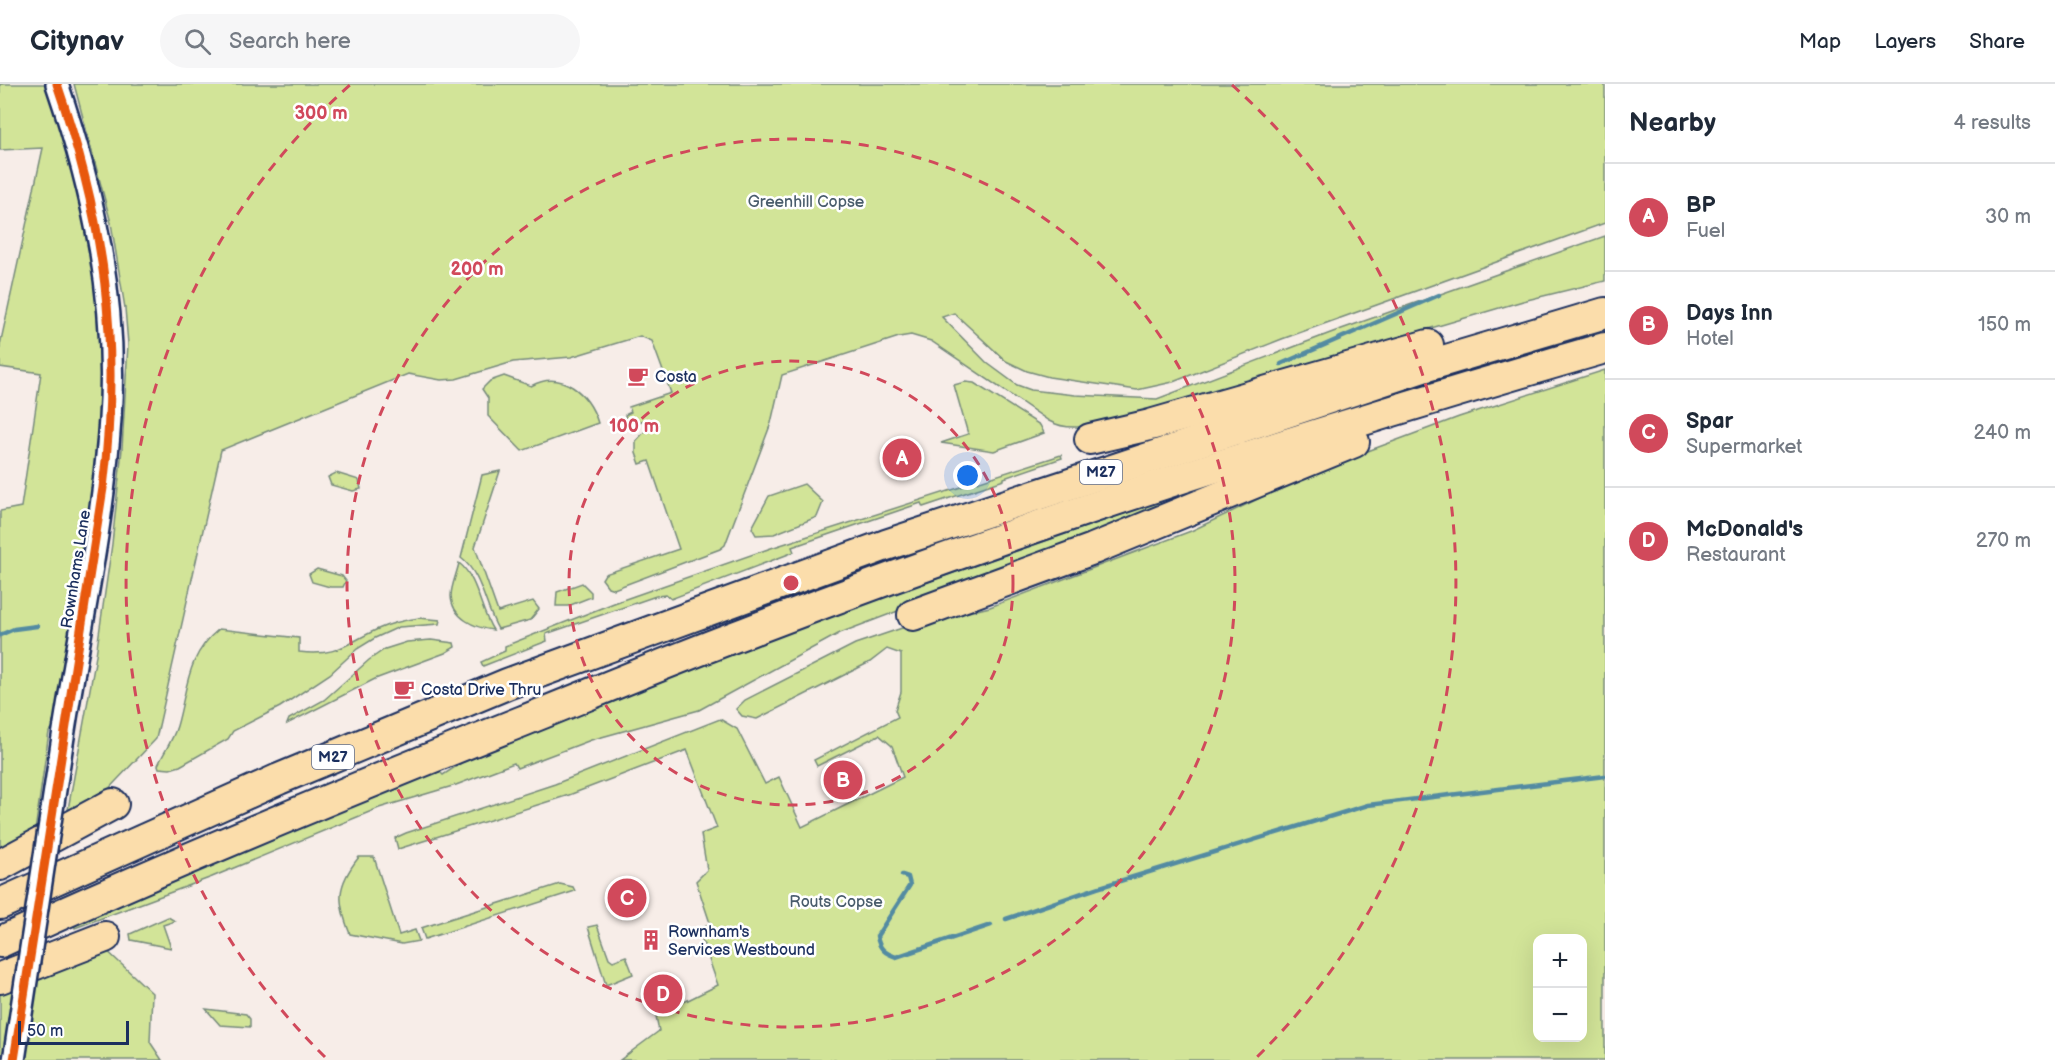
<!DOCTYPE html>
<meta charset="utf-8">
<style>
:root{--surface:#fff;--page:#f6f6f7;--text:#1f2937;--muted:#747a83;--line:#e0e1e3;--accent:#d1495b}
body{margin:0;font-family:"Balsamiq Sans",sans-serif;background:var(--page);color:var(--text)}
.controls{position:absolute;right:18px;bottom:18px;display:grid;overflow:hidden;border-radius:12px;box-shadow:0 6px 24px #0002}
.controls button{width:54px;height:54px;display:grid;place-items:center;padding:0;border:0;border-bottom:2px solid var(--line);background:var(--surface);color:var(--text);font:30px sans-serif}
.scale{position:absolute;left:18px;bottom:15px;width:111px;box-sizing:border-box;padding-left:6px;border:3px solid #1b2f5e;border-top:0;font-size:16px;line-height:21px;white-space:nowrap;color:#1b2f5e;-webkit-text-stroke:4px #fff;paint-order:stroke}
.you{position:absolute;left:968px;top:392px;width:21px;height:21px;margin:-15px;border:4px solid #fff;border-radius:50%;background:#1a73e8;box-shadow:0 0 0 9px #1a73e833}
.badge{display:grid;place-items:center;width:39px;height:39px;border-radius:50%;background:var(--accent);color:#fff;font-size:20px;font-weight:700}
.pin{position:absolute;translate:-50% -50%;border:3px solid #fff;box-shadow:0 2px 6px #0006}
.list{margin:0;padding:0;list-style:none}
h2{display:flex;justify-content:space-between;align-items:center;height:78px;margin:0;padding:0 24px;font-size:26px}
h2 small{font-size:20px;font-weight:400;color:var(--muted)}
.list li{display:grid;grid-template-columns:39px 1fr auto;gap:18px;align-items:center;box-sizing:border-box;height:108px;padding:0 24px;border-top:2px solid var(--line)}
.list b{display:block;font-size:22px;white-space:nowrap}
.list p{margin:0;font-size:20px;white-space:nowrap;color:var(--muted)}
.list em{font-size:20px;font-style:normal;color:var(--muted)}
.icon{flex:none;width:33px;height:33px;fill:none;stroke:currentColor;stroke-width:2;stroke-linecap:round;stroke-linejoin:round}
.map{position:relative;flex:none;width:1605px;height:976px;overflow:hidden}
header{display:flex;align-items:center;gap:36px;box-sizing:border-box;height:84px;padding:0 30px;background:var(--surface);border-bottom:2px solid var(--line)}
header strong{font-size:28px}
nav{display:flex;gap:33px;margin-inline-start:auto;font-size:21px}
.search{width:420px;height:54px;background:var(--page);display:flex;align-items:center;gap:15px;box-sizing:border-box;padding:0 21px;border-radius:33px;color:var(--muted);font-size:22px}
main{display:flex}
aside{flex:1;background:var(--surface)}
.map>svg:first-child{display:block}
.green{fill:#d2e498;stroke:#768a7b;stroke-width:1.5;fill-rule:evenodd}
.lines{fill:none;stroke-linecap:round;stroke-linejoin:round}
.stream{stroke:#538ba2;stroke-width:4.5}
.minor-casing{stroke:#1b2f5e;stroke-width:26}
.highway-casing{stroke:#1b2f5e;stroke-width:34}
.minor{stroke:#fff;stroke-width:21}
.highway{stroke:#fbddab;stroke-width:30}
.minor-bridge-casing{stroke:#1b2f5e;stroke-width:26;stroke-linecap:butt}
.minor-bridge{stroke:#fff;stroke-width:21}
.cycleway-casing{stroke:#fff;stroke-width:13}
.cycleway{stroke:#e8590c;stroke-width:9}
.ring{fill:none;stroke:#d1495b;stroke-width:3;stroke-dasharray:10 8}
.labels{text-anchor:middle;stroke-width:5;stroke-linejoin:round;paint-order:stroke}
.shield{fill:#fff;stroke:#5f6d8e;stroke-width:1.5}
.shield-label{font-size:15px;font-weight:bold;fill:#1b2f5e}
.park-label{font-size:16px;fill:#495c6c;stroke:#fff}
.poi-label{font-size:16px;fill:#1b2f5e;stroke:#fff;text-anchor:start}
.street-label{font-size:16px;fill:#1b2f5e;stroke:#fff}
.centre{fill:#d1495b;stroke:#fff;stroke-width:3}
.ring-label{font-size:18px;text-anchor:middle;font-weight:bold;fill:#d1495b;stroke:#fff;stroke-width:5;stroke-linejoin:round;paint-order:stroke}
</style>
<header>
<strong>Citynav</strong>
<div class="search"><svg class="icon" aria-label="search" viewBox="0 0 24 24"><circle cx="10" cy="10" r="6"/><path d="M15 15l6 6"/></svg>Search here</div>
<nav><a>Map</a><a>Layers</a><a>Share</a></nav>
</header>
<main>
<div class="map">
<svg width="1605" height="976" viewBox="0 0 1605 976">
<rect width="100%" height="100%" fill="#f7ede8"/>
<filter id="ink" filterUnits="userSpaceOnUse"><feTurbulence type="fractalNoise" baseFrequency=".0167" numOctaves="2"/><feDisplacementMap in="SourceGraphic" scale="12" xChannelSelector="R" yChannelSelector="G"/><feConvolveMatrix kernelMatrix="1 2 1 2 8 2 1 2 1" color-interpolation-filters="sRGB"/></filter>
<g filter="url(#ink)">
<!-- green -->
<g class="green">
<path d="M0 0H50L95 160 105 282 94 423 82 449 81 474 56 640 49 648 35 747 0 765V427L21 423 41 289 0 283V261L43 64 0 66Z"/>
<path d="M74 0H1605V139L1282 255 1173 298 1137 306 1049 293 1027 287 1006 277 954 229 942 233 987 279 1017 301 1031 306 1075 311 1157 315 1333 248 1605 152V197L1523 217 1125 334C1100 339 1072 350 1049 337L931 257 911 251 899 253 782 291 771 339 725 461 720 465 614 505 608 503 602 495 605 490 679 465 649 377 640 380 636 369V357L648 344 643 336 636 340 626 336 625 331 631 328 629 323 671 309 652 257 640 252 571 273 513 278 456 295 441 296 408 290 221 366 156 655 98 716 67 731 95 578 112 460 122 365 128 260 125 224 111 139Z"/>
<path d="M1605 286V976H620L659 947 656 932 718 901 699 847 710 839 696 797 707 786 701 750 717 744 687 666 569 711 398 765 395 754 406 749 555 700 720 635 737 645 765 700 779 693 802 743 903 693 892 662 879 651 817 682 814 676 898 633 895 626 901 608V570L887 565 870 578 757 635 742 632 736 625 745 616 855 560 908 542 990 523 1191 447 1325 383 1459 333ZM1538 854H1582V954H1538Z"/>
<path d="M504 292 531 302C562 285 589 310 598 339L522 367 488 332V314L482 305 490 297Z"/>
<path d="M965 298 974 299 1040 341 1044 349 994 367 941 359 968 350 954 301Z"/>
<path d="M1061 371 1062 374 1004 394V396L923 423 921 419 792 463 794 468 671 515 666 511 656 512 546 550 547 557 483 582 481 578 505 567V562L614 519 771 464Z"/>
<path d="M500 387 475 463 498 528 533 517 539 525 530 536 498 545C485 523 482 490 461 474L482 391Z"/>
<path d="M336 389 359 396 361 405 353 407 331 401 328 393Z"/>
<path d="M804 400 823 418 817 433 774 450 756 451 752 444 769 412Z"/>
<path d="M1160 417 1162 423 1027 478 840 549 699 626 591 656 517 684 514 679 456 701 379 724 212 793 75 844 74 840 438 686 443 691 475 670 633 607 830 532Z"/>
<path d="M459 479C478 494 480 526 493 546 475 544 452 534 451 512 451 502 457 489 459 479Z"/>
<path d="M317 485 342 492 346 497 343 503H330L312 498 309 490Z"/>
<path d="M582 499 591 508V513L568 522H556L557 508Z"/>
<path d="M419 534 440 536 439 540 399 543 375 554 357 565 330 590 280 623 233 647 228 655 180 682 170 685 159 684 158 681C164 668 173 656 177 642 188 604 186 572 219 545L299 554V568C337 573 345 560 378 545 391 539 405 536 419 534Z"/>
<path d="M431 556 454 559 455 563 445 569 375 595 287 640 289 635 324 616 369 576 385 565 407 558Z"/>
<path d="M359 773H374L399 851 415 846 419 857 402 860 350 850C337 817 336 802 359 773Z"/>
<path d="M560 800 573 803 575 807 425 855 421 844Z"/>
<path d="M168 833 175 837 163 841 171 864 131 856 130 850Z"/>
<path d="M597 841 609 874 613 877 626 872 633 890 606 901 588 843Z"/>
<path d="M102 862 152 909 150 958 162 976H0V902Z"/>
<path d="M206 925 246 930 250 935V943L220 941Z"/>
</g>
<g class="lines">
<!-- stream -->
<g class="stream">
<path d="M1281 280 1439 211"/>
<path d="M0 551 14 545 37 542"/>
<path d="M902 791 908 793 910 801 877 852C879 865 885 869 896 873L991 841"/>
<path d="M1006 835 1097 804 1368 721 1605 692"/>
</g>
<!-- minor casing -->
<g class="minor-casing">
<path id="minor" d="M57 0C94 109 118 219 110 335 103 448 76 561 60 673"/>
</g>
<!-- highway casing -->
<g class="highway-casing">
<g id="highway">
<path d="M1090 355 1150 341 1428 261"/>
<path d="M913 531 1093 465 1354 358"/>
<path d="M0 781 113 720"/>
<path d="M0 820 279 695 507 600 886 461 1423 283 1605 229"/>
<path d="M0 858C172 779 347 707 523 637 598 607 672 576 747 548 1028 440 1316 347 1605 264"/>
<path d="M0 894 105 853"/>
</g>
</g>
<!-- minor -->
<use href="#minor" class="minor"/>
<!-- highway -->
<use href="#highway" class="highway"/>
<!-- minor-bridge casing -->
<g class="minor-bridge-casing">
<path id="minor-bridge" d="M14 976 60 673"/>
</g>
<!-- minor-bridge -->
<use href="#minor-bridge" class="minor-bridge"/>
<!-- cycleway casing -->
<g class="cycleway-casing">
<path id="cycleway" d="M14 976 103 404C121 256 105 140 57 0"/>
</g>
<!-- cycleway -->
<use href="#cycleway" class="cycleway"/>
</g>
</g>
<!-- distance rings -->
<g class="ring">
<circle cx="791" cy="499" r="222"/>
<circle cx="791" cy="499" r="444"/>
<path d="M325 973A665 665 0 0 1 350 1M1232 1A665 665 0 0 1 1257 973"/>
</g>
<!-- icons -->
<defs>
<g id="cafe-bare" transform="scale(1.62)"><path d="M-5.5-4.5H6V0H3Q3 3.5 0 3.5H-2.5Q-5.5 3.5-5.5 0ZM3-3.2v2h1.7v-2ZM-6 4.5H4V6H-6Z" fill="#d1495b" stroke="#fff" stroke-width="2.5" paint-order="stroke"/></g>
<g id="building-bare" transform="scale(1.62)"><path d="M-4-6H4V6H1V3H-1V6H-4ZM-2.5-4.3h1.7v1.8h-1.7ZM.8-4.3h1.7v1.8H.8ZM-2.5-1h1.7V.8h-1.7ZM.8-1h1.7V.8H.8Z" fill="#d1495b" stroke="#fff" stroke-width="2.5" paint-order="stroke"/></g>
</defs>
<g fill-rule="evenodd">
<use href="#cafe-bare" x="638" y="292"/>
<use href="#cafe-bare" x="404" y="605"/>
<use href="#building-bare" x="651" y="856"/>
</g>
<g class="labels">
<!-- shield labels -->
<g class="shield">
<rect x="1080" y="376" width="42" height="24" rx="4.5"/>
<rect x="312" y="661" width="42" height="24" rx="4.5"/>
</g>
<g class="shield-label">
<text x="1101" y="393">M27</text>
<text x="333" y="678">M27</text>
</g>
<!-- park labels -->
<g class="park-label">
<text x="806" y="123">Greenhill Copse</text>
<text x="836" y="823">Routs Copse</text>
</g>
<!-- poi labels -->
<g class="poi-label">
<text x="655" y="298">Costa</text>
<text x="421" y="611">Costa Drive Thru</text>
<text x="668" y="853">Rownham's<tspan x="668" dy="18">Services Westbound</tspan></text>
</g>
<!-- street labels -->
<g class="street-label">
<text transform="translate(75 485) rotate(-81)" y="6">Rownhams Lane</text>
</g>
</g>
<circle cx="791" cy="499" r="9" class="centre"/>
<g class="ring-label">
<text x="321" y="35">300 m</text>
<text x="477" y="191">200 m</text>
<text x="634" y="348">100 m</text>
</g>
</svg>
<div class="controls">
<button>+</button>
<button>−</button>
</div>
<div class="scale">50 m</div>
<div class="you"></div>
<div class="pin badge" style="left:902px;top:374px">A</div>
<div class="pin badge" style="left:843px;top:696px">B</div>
<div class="pin badge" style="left:627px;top:814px">C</div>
<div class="pin badge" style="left:663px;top:910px">D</div>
</div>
<aside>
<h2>Nearby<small>4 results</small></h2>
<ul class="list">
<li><span class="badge">A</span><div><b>BP</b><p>Fuel</p></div><em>30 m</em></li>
<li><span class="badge">B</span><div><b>Days Inn</b><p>Hotel</p></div><em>150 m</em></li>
<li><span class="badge">C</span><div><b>Spar</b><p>Supermarket</p></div><em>240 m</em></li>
<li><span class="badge">D</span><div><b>McDonald's</b><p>Restaurant</p></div><em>270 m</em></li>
</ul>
</aside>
</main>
